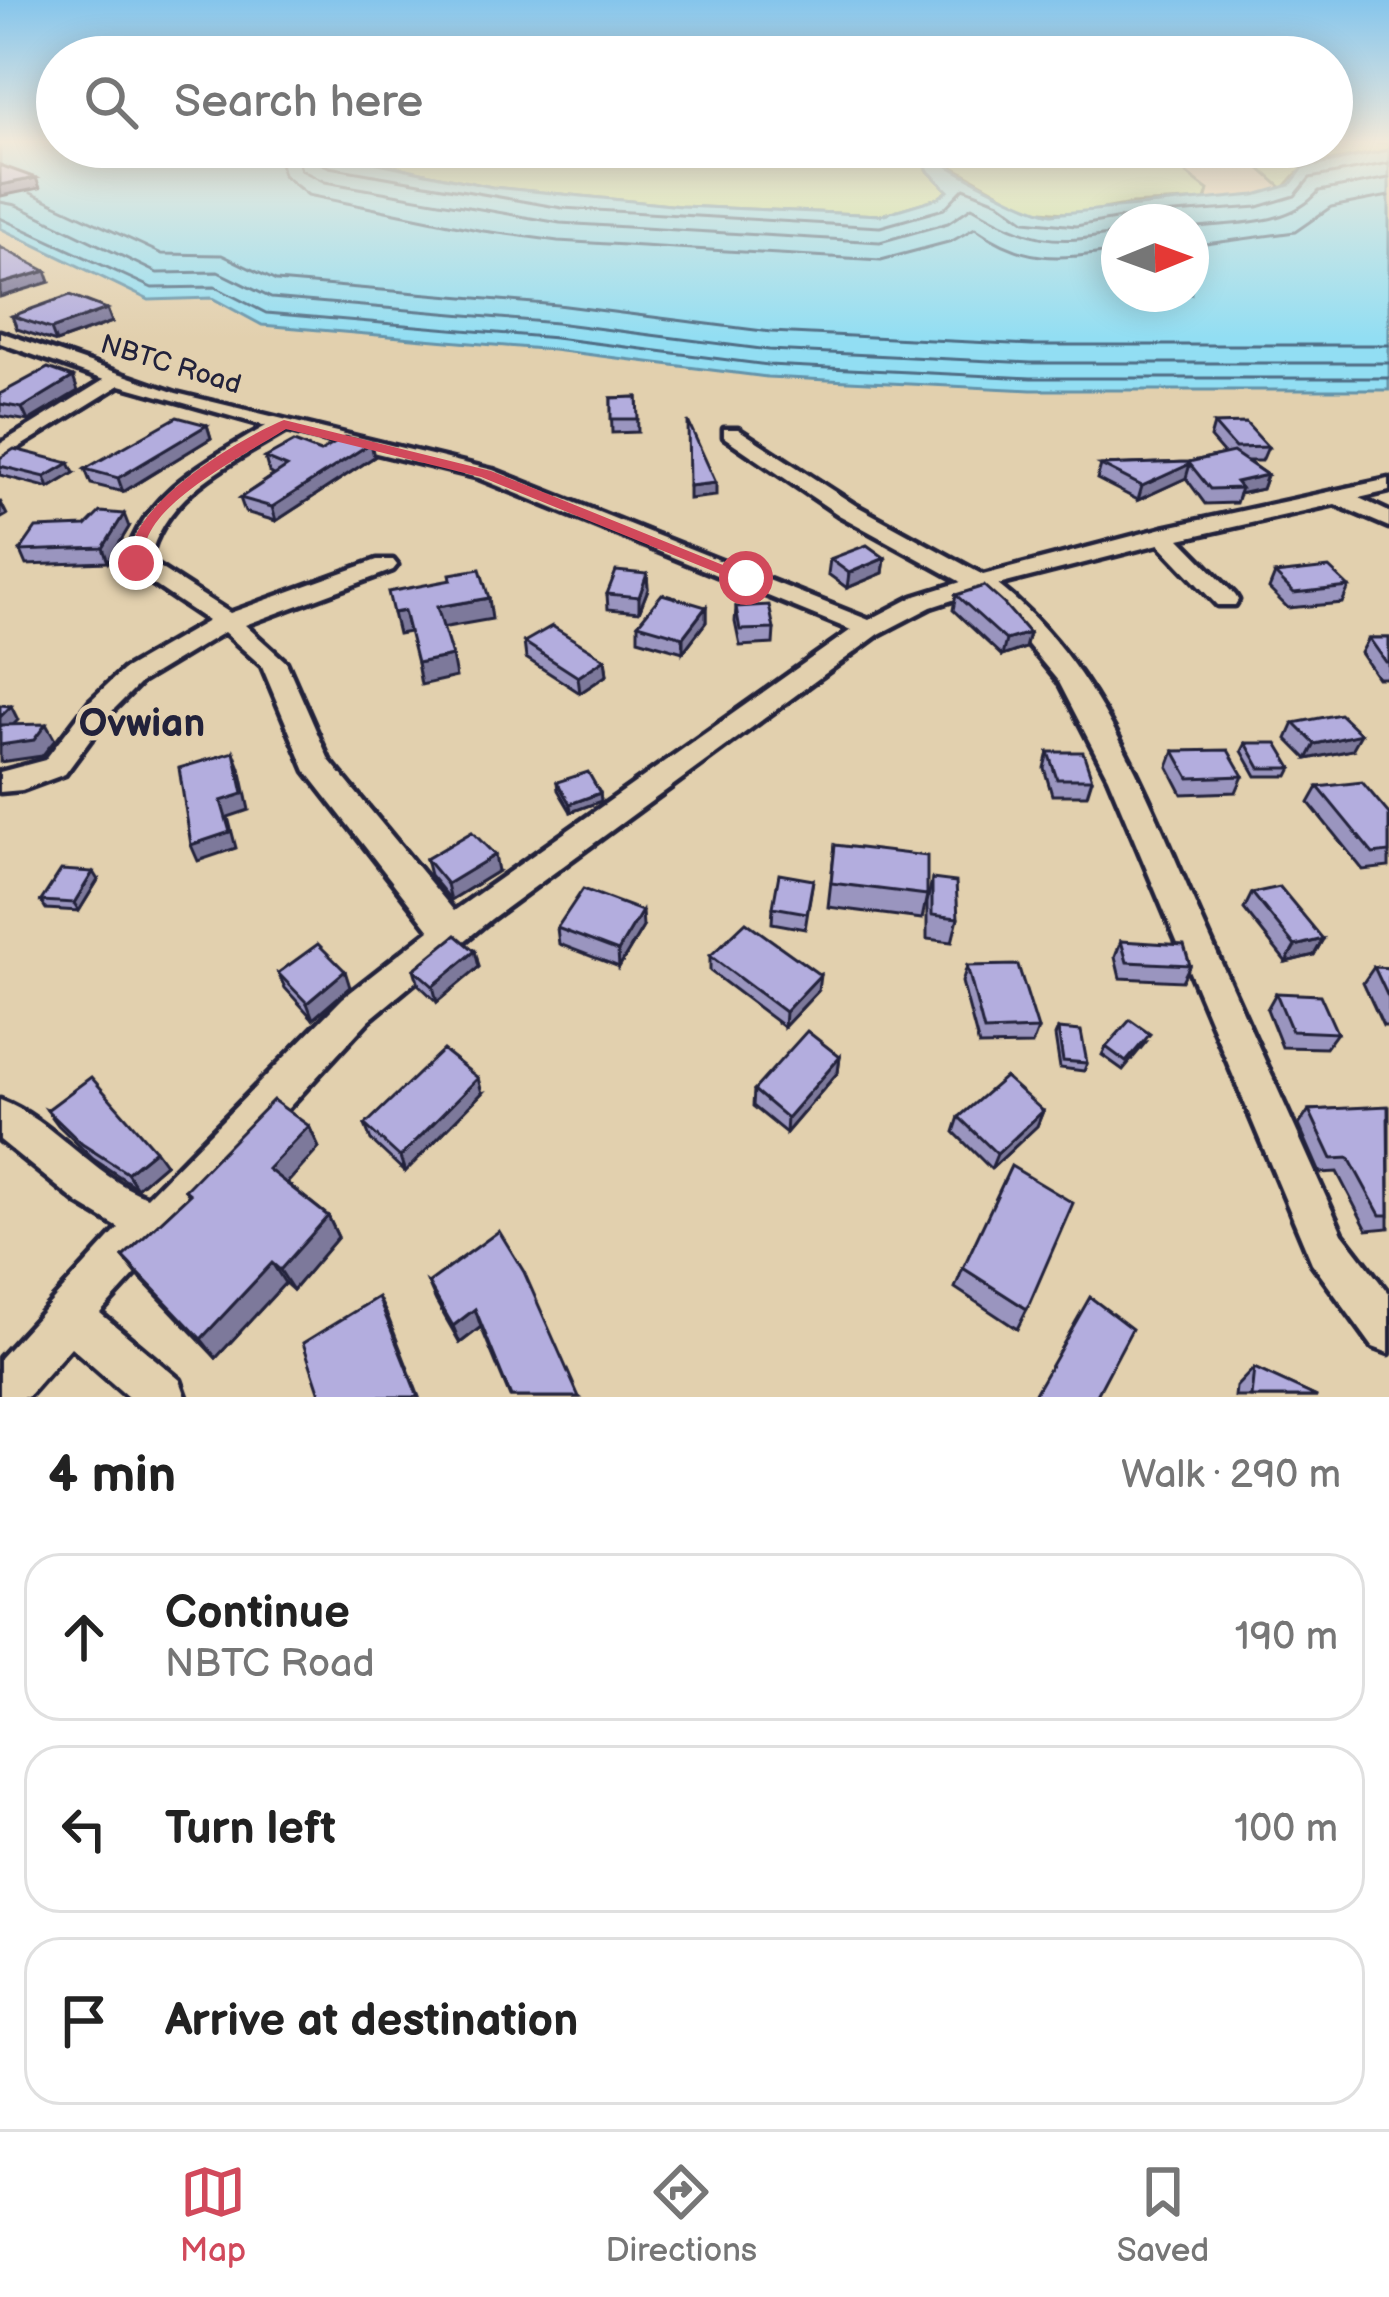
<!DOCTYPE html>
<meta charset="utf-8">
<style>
:root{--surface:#fff;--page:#f2f2f2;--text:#222;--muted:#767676;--line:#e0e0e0;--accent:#d1495b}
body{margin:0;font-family:"Balsamiq Sans",sans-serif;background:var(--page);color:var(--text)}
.compass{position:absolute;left:1101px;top:204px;width:108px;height:108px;border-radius:50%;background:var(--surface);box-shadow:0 6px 30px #0003;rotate:89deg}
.stop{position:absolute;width:36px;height:36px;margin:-27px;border:9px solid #d1495b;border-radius:50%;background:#fff}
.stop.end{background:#d1495b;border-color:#fff;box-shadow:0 3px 12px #0008}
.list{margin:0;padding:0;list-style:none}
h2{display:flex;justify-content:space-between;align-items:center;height:156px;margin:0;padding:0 48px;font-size:51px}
h2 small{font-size:39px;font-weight:400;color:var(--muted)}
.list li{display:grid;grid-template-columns:78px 1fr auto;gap:36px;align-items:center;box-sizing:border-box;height:168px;margin:0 24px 24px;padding:0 24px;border:3px solid var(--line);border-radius:36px}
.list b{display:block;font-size:45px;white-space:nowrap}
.list p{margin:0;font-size:39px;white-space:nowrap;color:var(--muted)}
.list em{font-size:39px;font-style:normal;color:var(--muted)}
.icon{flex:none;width:66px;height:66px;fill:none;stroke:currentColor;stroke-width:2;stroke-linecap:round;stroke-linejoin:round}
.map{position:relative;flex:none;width:1389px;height:1397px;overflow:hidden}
.search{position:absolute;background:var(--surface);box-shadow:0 6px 30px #0003;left:36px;right:36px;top:36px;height:132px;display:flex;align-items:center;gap:30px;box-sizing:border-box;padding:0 42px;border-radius:66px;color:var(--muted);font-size:45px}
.sheet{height:732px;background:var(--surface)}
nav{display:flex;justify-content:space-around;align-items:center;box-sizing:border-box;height:168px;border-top:3px solid var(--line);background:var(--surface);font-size:33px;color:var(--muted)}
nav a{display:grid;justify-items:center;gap:6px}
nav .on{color:var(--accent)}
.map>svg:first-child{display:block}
.green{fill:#c2e29a;stroke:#72826a;stroke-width:3}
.water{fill:#92def3;stroke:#6593a9;stroke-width:3;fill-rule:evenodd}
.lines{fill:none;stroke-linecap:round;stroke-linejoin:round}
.shore{stroke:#4f6d85;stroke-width:3}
.minor-casing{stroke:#22223b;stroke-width:9}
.minor{fill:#e2d0ae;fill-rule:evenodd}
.wall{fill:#9a95bf;stroke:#22223b;stroke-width:3}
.shaded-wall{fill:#7d799b;stroke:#22223b;stroke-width:3}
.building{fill:#b3adde;stroke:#22223b;stroke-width:3}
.route{fill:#d1495b}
.labels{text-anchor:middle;stroke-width:9;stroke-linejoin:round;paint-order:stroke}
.far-street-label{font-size:27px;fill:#22223b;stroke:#e2d0ae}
.quarter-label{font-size:39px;font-weight:bold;fill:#22223b;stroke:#e2d0ae}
</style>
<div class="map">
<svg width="1389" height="1397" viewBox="0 0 1389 1397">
<rect width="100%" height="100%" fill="#e2d0ae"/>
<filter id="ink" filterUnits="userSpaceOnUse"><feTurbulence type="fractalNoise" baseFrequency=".00833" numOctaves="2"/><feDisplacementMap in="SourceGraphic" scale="24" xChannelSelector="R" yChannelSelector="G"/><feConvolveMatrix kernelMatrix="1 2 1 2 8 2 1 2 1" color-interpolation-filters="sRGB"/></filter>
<g filter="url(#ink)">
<!-- green -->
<g class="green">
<path d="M1332 142 1389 143V150L1320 163 1296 174 1283 189 1256 165 1243 147H1332Z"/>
<path d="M303 147H922L916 150 928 171 948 191 938 198 881 215 681 206 492 187Z"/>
<path d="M935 147H1166L1162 155 1208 190 1205 200 1131 204 1076 214 1030 210 939 159Z"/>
</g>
<!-- water -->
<path class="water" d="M0 142H57V147H303L492 187 681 206 881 215 938 198 948 191 929 172 916 149 935 147 939 160C962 175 1028 210 1052 214L1255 195 1290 185 1303 168 1389 150V390H1031L767 377 553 350 262 325 212 298 149 300 0 228ZM1119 222H1191V294H1119Z"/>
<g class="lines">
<!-- shore -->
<g class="shore">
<path d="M276 147 283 175 308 195 483 231 558 241 881 260 952 241 975 228C1027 265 1058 259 1119 251"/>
<path d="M294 147 301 170 325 182 560 223 880 242 948 223 972 207C1031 241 1051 246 1119 233"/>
<path d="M309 147 313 160 329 167 562 208 880 227 944 209 964 188 999 202 1025 221 1076 226 1132 216 1258 207 1295 196 1310 178 1389 163"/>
<path d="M31 193 162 254 222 255 276 281 558 305 771 332 1032 345H1389"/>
<path d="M0 202 16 205 157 273 218 272 271 298 556 323 769 350 1031 363H1389"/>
<path d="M0 218 152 288 215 287 266 313 555 338 768 365 1031 378H1389"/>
<path d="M1191 228C1234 222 1290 227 1319 191L1389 178"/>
<path d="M1191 246 1295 232 1331 207 1389 196"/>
</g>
<!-- minor casing -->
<g class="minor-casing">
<path id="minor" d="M0 332 176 393 493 470 869 620 913 597 961 582 839 515 724 437V429H738L855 505 983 575 1163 528 1389 479V491L1359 498 1389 512V527L1335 504 1180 539 1235 595 1238 600 1235 605H1217L1159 544 998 585C1103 667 1151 807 1204 925 1250 1028 1296 1130 1342 1233L1389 1294V1353L1373 1347 1312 1263 1108 777 1059 682 999 610 977 592 931 607 879 634 491 919 369 1020 100 1313 180 1380 186 1397H128L71 1347 27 1397H0V1358L119 1228 79 1204 0 1140V1100C55 1121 91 1176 147 1197L343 998 430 930 306 771 262 666 224 632 141 682 110 713 65 774 22 790 0 792V772L45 760 90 701 123 670 208 621 129 568 125 563C144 491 207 461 266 426L120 385 0 459V444L104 380 0 343ZM286 431 479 478 851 630 454 911 329 760 286 662 245 625 393 570 397 565 393 560H377L230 613 149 561C164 493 231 464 286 431Z"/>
</g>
<!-- minor -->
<use href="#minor" class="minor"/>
</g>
<!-- wall -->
<g class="wall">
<path d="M107 309 112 322 56 342 17 329 12 316Z"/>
<path d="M78 391 28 421 0 416V394Z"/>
<path d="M637 397 638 432 612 433 611 398Z"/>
<path d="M1214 424 1268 447 1262 461H1247L1267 475 1262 489 1239 494 1236 503 1205 504 1186 478 1138 500 1097 479 1101 465 1189 462 1224 454 1210 438Z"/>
<path d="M207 425 211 438 123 492 91 484 85 469Z"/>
<path d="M320 452 374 457 276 521 245 512 240 498 274 475 269 472 265 458Z"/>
<path d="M0 458 74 473 49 488 0 475Z"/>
<path d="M129 527 108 562 26 565 20 551Z"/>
<path d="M885 558 883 573 847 588 828 574 830 559Z"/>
<path d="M647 574 648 589 639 612 608 609 607 594Z"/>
<path d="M1275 574 1349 587 1342 603 1288 608 1269 589Z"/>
<path d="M956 595 1029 633 1025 648 1002 656 953 610Z"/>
<path d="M706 607V622L683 652 638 639V624Z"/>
<path d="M736 607 774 629 773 644 740 646 735 622Z"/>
<path d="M1369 638H1389V678H1378L1361 653Z"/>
<path d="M524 642 605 659 607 675 580 693 526 658Z"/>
<path d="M1294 723 1352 750 1307 759 1287 739Z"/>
<path d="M1246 743 1292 768 1288 776H1256L1242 751Z"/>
<path d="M1174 751 1243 776 1236 792 1182 794 1168 767Z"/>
<path d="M1048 752 1092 779 1087 795H1052L1044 768Z"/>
<path d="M557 782 600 793 601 801 571 812 558 790Z"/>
<path d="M1318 787 1389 814V867L1363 870 1309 803Z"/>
<path d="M835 845 927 895 922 919 828 907Z"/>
<path d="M426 859 498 871 451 900 430 875Z"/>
<path d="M932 879 958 918 952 942 927 939V903Z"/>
<path d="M98 880 79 911 46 909 41 901Z"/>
<path d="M813 880 805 929 772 923 773 907Z"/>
<path d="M1252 893 1323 939 1314 955 1286 962 1244 909Z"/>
<path d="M643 927 619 967 559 944 557 928Z"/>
<path d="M1121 941 1190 965 1182 981 1120 978 1115 957Z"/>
<path d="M475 951 479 967 437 1002 419 985 414 969Z"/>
<path d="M710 956 818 991 784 1027 710 971Z"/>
<path d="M967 966 1038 1029 1032 1045 979 1046 962 982Z"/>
<path d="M1374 967 1389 968V1026H1383L1363 983Z"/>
<path d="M278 973 350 987 313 1019 285 988Z"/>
<path d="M1276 993 1337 1033 1326 1048 1282 1047 1267 1009Z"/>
<path d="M1058 1029 1087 1063 1084 1071 1060 1068 1055 1036Z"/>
<path d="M1146 1042 1123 1070 1102 1055 1106 1047Z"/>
<path d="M840 1057 838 1072 786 1133 753 1106 754 1090Z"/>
<path d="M482 1093 405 1172 371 1140 365 1125Z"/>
<path d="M1389 1107V1228L1367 1230 1337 1172 1320 1173 1299 1125 1309 1110Z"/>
<path d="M47 1110 165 1164 137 1188 93 1159 58 1125Z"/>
<path d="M1043 1111 1037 1126 991 1169 954 1132 959 1117Z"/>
<path d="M309 1126 319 1148 287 1183 328 1216 338 1237 293 1290 285 1283 216 1358 140 1278 123 1257 189 1195 185 1190Z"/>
<path d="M963 1268 1027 1309 1017 1329 955 1288Z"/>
<path d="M428 1283 579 1397H510L481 1327 460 1343 436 1301Z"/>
<path d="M1254 1368 1317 1397H1235L1236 1387Z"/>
</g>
<!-- shaded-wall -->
<g class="shaded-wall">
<path d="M36 178 40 188 1 196 0 185Z"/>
<path d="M46 271 50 282 0 297V284Z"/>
<path d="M107 309 112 322 56 342 51 329Z"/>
<path d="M73 377 78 391 28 421 22 408Z"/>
<path d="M207 425 211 438 123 492 118 478Z"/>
<path d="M371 443 374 457 276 521 272 507Z"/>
<path d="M69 463 74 473 49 488 45 477Z"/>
<path d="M1190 464 1186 478 1138 500 1142 486Z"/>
<path d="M1267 475 1262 489 1239 494 1241 488 1236 482Z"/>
<path d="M716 483V496L689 499V486Z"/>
<path d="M0 501 7 515 0 519Z"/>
<path d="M124 514 129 527 108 562 103 548Z"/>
<path d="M885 558 883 573 847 588 849 573Z"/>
<path d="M647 574 648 589 639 612V597Z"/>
<path d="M489 598 492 619 441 628 437 607Z"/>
<path d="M706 607V622L683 652V637Z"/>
<path d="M404 611 409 632 398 634 393 613Z"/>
<path d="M1029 633 1025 648 1002 656 1006 640Z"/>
<path d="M452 656 456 677 421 685 417 663Z"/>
<path d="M605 659 607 675 580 693 578 677Z"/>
<path d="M11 706 18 720 0 738V717Z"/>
<path d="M46 724 55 740 42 756 0 762V745Z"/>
<path d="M1361 734 1352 750 1307 759 1315 744Z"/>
<path d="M234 752 240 768 249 810 228 817 236 848 198 861 191 845 221 801Z"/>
<path d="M600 793 601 801 571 812 570 804Z"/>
<path d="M495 855 498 871 451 900 447 884Z"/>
<path d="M93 872 98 880 79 911 74 903Z"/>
<path d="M642 911 643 927 619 967 618 951Z"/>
<path d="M1323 939 1314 955 1286 962 1295 946Z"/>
<path d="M475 951 479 967 437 1002 433 986Z"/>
<path d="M345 971 350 987 313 1019 307 1003Z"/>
<path d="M820 975 818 991 784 1027 785 1012Z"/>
<path d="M840 1057 838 1072 786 1133 787 1118Z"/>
<path d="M478 1078 482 1093 405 1172 400 1157Z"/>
<path d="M1043 1111 1037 1126 991 1169 997 1154Z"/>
<path d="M309 1126 319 1148 280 1191 268 1169Z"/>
<path d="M155 1150 165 1164 137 1188 127 1173Z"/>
<path d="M328 1216 338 1237 293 1290 280 1270Z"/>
<path d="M272 1263 285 1283 216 1358 201 1339Z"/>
<path d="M378 1297 388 1317 419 1397H418Z"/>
<path d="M475 1309 481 1327 460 1343 453 1326Z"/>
</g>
<!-- building -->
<g class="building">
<path d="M0 165 36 178 0 185Z"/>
<path d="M0 247 46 271 0 284Z"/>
<path d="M70 295 107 309 51 329 12 316Z"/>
<path d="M48 368 73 377 22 408 0 404V394Z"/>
<path d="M637 397 638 419H611V398Z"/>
<path d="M177 417 207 425 118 478 85 469Z"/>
<path d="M688 421 716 483 689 486Z"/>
<path d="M1246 423 1268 447 1235 448 1214 424Z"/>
<path d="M345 437 371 443 272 507 240 498 287 467 265 458 294 442 320 452Z"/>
<path d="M14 449 69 463 45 477 0 466V458Z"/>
<path d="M1233 452 1267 475 1236 482 1241 488 1210 489 1190 464 1142 486 1101 465 1189 462Z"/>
<path d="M100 512 124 514 103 548 20 551 36 528 86 526Z"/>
<path d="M867 545 885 558 849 573 830 559Z"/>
<path d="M1329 568 1349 587 1294 593 1275 574Z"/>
<path d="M480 569 489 598 437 607 452 656 417 663 404 611 393 613 388 592 451 580 450 574Z"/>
<path d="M616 571 647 574 639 597 607 594Z"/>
<path d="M984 586 1004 604 1029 633 1006 640 956 595Z"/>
<path d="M662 594 706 607 683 637 638 624Z"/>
<path d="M769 605 774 629 740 630 736 607Z"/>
<path d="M552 626 605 659 578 677 524 642Z"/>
<path d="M1369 638H1389V662H1386Z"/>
<path d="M0 705 11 706 0 717Z"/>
<path d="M1340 714 1361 734 1315 744 1294 723Z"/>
<path d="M46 724 34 740 0 745V725Z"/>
<path d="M1246 743H1277L1292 768H1260Z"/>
<path d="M1228 750 1243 776 1189 778 1174 751Z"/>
<path d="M234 752 243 794 221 801 230 832 191 845 179 768Z"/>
<path d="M1048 752H1083L1092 779H1057Z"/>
<path d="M588 772 600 793 570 804 557 782Z"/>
<path d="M1362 782 1389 814V852L1373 854 1318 787Z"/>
<path d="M472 832 495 855 447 884 426 859Z"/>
<path d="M835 845 927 856V895L831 883Z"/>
<path d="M61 870 93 872 74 903 41 901Z"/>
<path d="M779 874 813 880 807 913 773 907Z"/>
<path d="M932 879 956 882 958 918 932 915Z"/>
<path d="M1280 887 1323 939 1295 946 1252 893Z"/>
<path d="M583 889 642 911 618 951 557 928Z"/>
<path d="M746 922 820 975 785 1012 710 956Z"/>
<path d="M456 935 475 951 433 986 414 969Z"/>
<path d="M1121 941 1184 945 1190 965 1127 962Z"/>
<path d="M318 944 345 971 307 1003 278 973Z"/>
<path d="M1018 965 1038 1029 984 1031 967 966Z"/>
<path d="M1374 967 1389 968V999Z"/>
<path d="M1276 993 1320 995 1337 1033 1292 1031Z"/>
<path d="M1130 1020 1150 1034 1126 1062 1106 1047Z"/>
<path d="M1058 1029 1081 1031 1087 1063 1063 1061Z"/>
<path d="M807 1031 840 1057 787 1118 754 1090Z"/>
<path d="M443 1050 478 1078 400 1157 365 1125Z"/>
<path d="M91 1077 155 1150 127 1173 82 1144 47 1110Z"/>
<path d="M1005 1077 1043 1111 997 1154 959 1117Z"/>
<path d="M273 1100 309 1126 268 1169 328 1216 280 1270 272 1263 201 1339 123 1257 190 1194 185 1190Z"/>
<path d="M1388 1106 1389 1215H1380L1349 1158 1332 1159 1309 1110Z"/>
<path d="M1011 1166 1073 1203 1027 1309 963 1268Z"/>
<path d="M499 1231 524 1272 579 1397H511L475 1309 453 1326 428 1283Z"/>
<path d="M378 1297 418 1397H321L303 1343Z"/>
<path d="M1090 1297 1132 1329 1096 1397H1033Z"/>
<path d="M1254 1368 1317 1397H1251Z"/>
</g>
</g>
<!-- sky -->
<linearGradient id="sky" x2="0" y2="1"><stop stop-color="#85c5ec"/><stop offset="0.42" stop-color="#f2eadb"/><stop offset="1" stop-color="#f2eadb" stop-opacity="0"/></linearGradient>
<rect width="1389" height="338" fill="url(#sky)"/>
<!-- route -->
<path class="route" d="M284 420 491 471 755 578 740 582 481 477 286 429C248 453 163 495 147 539 144 547 145 558 142 566H131C119 510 238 439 284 420Z"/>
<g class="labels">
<!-- far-street labels -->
<g class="far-street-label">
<text transform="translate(171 364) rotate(17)" y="9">NBTC Road</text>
</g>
<!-- quarter labels -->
<g class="quarter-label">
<text x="142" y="736">Ovwian</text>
</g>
</g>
</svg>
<svg class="compass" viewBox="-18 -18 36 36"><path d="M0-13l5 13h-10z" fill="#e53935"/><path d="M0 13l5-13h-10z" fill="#767676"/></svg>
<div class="stop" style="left:746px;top:578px"></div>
<div class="stop end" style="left:136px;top:563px"></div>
<div class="search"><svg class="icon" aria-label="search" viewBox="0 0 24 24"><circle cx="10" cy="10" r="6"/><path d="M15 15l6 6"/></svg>Search here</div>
</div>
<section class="sheet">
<h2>4 min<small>Walk · 290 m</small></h2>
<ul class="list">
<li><svg class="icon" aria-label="ahead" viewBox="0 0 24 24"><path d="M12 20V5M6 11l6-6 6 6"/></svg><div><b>Continue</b><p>NBTC Road</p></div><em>190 m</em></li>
<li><svg class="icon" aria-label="left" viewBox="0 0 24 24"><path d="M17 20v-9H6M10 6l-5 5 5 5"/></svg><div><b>Turn left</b></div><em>100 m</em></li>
<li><svg class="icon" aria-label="arrive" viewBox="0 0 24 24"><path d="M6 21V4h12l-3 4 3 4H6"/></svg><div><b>Arrive at destination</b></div></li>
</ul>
</section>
<nav>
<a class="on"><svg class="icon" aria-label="map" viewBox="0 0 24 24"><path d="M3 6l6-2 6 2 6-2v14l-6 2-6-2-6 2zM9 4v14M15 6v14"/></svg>Map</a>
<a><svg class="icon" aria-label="directions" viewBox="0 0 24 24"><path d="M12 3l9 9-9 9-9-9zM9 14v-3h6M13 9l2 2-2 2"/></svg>Directions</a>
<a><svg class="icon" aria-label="saved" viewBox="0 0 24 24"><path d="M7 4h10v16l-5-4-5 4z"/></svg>Saved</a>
</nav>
